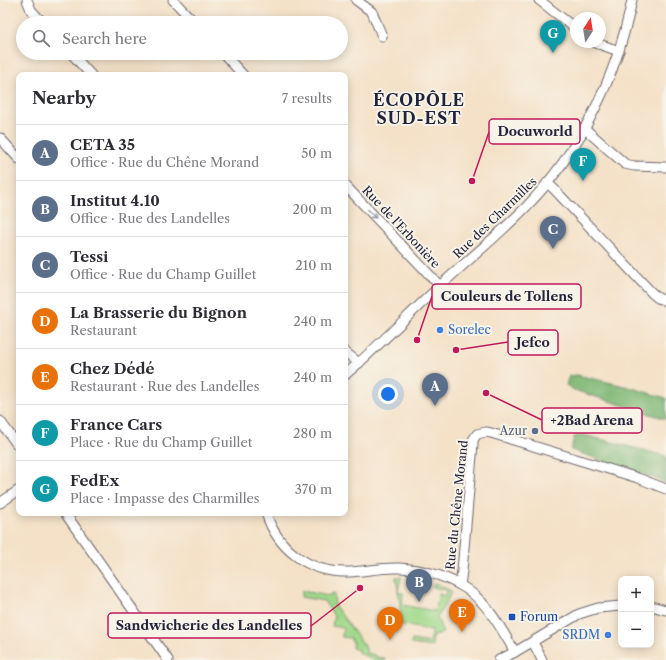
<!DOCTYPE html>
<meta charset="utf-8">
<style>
:root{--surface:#fff;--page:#f2f2f3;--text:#2b2b33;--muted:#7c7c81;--line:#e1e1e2;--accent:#d1495b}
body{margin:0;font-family:"Libre Caslon Text",serif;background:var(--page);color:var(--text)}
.controls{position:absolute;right:12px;bottom:12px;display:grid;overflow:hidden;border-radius:8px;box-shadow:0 2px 10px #0003}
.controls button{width:36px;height:36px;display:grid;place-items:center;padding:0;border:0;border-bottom:1px solid var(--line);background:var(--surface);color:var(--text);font:20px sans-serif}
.compass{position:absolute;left:570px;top:12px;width:36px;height:36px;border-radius:50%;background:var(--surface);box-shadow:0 2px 10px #0003;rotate:12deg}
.you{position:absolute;left:388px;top:394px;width:14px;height:14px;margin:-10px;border:3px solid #fff;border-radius:50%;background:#1a73e8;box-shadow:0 0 0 6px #1a73e833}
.badge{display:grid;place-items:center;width:26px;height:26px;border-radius:50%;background:var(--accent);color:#fff;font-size:13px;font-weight:700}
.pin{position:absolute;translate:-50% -33px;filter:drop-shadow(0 1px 2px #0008)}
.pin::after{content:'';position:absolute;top:21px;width:14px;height:12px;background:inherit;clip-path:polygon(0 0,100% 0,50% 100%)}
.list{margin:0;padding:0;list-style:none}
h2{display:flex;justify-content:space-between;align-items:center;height:52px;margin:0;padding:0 16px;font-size:17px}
h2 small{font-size:13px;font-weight:400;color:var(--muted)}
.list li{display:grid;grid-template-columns:26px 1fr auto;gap:12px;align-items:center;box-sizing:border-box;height:56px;padding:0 16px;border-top:1px solid var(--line)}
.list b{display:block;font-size:15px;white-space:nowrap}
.list p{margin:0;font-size:13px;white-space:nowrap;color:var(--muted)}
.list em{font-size:13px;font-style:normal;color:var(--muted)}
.icon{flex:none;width:22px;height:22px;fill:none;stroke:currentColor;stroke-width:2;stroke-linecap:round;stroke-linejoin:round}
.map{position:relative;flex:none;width:666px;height:660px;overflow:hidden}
.search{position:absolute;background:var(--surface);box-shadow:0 2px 10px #0003;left:16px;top:16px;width:332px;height:44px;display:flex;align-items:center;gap:10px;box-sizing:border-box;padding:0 14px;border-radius:22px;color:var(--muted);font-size:15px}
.panel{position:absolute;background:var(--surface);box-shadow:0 2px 10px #0003;left:16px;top:72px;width:332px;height:444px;border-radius:8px}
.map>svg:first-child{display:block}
.green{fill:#a0d88a;stroke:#617d62}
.forest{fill:#80b876;stroke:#516d58}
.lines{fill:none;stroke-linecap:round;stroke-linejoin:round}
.minor-casing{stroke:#6c656c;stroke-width:11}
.minor{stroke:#fff;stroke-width:9}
.oneway{stroke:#9c9ca7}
.shop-dot{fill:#3f7fe0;stroke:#f7f3e8;stroke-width:1.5}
.service-dot{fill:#5c6f8a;stroke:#f7f3e8;stroke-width:1.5}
.transit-dot{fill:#1a4fb4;stroke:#f7f3e8;stroke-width:1.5}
.labels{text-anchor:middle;stroke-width:4;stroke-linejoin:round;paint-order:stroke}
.street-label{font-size:12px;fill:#22223b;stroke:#f7f3e8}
.shop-label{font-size:12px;fill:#366cbe;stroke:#f7f3e8;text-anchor:start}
.service-label{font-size:12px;fill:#4e5e75;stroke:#f7f3e8;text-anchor:end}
.transit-label{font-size:12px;fill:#164399;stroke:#f7f3e8;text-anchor:start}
.district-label{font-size:16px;font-weight:bold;letter-spacing:1px;fill:#22223b;stroke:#f7f3e8}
.leader{fill:none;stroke:#c2185b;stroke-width:1.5}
.callout-dot{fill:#c2185b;stroke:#f7f3e8;stroke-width:1.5}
.callout{fill:#f7f3e8;stroke:#c2185b;stroke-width:1.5}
.callout-label{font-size:13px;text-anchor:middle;font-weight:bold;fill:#22223b}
</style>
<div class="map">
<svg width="666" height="660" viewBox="0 0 666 660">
<rect width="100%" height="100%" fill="#f7f3e8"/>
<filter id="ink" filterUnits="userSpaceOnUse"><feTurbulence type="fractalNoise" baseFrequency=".025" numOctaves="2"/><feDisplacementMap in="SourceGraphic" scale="8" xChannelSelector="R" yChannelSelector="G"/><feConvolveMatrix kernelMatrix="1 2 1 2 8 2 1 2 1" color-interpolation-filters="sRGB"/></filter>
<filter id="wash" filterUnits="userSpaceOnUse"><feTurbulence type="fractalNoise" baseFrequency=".012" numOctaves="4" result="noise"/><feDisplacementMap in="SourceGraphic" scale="16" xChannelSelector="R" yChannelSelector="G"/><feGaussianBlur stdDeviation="0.9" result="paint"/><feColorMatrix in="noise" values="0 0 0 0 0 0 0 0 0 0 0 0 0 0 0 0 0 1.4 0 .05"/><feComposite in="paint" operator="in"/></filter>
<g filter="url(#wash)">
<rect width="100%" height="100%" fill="#f4e1c7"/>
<!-- green -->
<g class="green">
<path d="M396 577H401L398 592 403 593 402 605 435 611 439 594 445 596 446 590 433 587V585L437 584 451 591 449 597 437 618 443 633 433 636 432 647 411 644 412 640 430 643 432 631 400 624 401 612Z"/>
<path d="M302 591 328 596H331L332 593H334L335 606 366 648V653L375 655 376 657 385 658 384 660H374L358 652V650L352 648 353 642 351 641V638L342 637 343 628 332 626 334 616 324 601 301 597Z"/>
</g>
<!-- forest -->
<g class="forest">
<path d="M577 375 629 387 666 398V419L574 390 566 385 569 376Z"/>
<path d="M584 435 666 456V483L649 476 571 450 574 437Z"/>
</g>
</g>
<g filter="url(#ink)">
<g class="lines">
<!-- minor casing -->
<g class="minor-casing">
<g id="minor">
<path d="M27 0 31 10 43 23"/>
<path d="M173 0 195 23"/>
<path d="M356 0 372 12 382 36"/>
<path d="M539 0 576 29"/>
<path d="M593 42 619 51"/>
<path d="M71 53 91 75"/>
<path d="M223 53 243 75"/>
<path d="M584 128 625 164 634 166 666 167"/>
<path d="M0 138 19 159"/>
<path d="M547 183 553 188 652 293 658 298 666 301"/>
<path d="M345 185 440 286"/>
<path d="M345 352 359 363"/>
<path d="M345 375C378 347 408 315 440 286 469 259 500 234 527 206 581 150 617 76 632 0"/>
<path d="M0 421 19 447"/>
<path d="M0 503 19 490"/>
<path d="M65 513 168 660"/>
<path d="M266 513C277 548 308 572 345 572 363 572 381 567 399 568 420 569 442 575 460 585 487 600 500 627 515 652"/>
<path d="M460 585 462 571 473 444V440L477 434 486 432 491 433 638 478 666 489"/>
<path d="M651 606 666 610"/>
<path d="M533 642 542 660"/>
<path d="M499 660 515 652 579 614 598 608 621 606"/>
</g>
</g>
<!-- minor -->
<use href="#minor" class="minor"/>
</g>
<!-- one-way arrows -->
<defs><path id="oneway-shaft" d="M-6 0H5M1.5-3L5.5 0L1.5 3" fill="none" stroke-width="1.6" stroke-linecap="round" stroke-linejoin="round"/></defs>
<use class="oneway" href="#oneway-shaft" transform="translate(372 214) rotate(47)"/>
</g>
<!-- markers -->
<g class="shop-dot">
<circle cx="440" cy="330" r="4"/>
<circle cx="608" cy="635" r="4"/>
</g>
<circle class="service-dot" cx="535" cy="431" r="4"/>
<rect class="transit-dot" x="508" y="613" width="8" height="8" rx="2"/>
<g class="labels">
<!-- street labels -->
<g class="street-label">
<text transform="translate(495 218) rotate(-44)" y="4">Rue des Charmilles</text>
<text transform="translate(401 227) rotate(47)" y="4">Rue de l'Erbonière</text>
<text transform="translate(457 505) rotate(-84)" y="4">Rue du Chêne Morand</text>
</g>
<!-- shop labels -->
<g class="shop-label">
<text x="448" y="334">Sorelec</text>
<text x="600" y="639" text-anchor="end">SRDM</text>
</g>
<!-- service labels -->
<g class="service-label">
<text x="527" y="435">Azur</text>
</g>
<!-- transit labels -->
<g class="transit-label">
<text x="520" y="621">Forum</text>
</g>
<!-- district labels -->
<g class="district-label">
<text x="419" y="106">ÉCOPÔLE<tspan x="419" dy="18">SUD-EST</tspan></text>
</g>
</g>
<!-- callouts -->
<path class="leader" d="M472 181L489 132M417 340L432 296M456 350L508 342M486 393L542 420M360 588L311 626"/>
<g class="callout-dot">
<circle cx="472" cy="181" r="4"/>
<circle cx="417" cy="340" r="4"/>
<circle cx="456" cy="350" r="4"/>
<circle cx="486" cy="393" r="4"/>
<circle cx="360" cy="588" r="4"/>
</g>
<g class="callout">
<rect x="489" y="119" width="91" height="25" rx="4"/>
<rect x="432" y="284" width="149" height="25" rx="4"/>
<rect x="508" y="330" width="50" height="25" rx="4"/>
<rect x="542" y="408" width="100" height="25" rx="4"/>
<rect x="108" y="613" width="203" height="25" rx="4"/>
</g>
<g class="callout-label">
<text x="535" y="136">Docuworld</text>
<text x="507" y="301">Couleurs de Tollens</text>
<text x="533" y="347">Jefco</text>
<text x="592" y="425">+2Bad Arena</text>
<text x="209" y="630">Sandwicherie des Landelles</text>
</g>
</svg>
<div class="controls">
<button>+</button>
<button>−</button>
</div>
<svg class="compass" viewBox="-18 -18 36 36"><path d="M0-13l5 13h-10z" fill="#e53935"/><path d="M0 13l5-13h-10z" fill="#7c7c81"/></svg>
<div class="you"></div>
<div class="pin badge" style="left:435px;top:406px;background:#5c6f8a">A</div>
<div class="pin badge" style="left:419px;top:602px;background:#5c6f8a">B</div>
<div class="pin badge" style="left:553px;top:249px;background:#5c6f8a">C</div>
<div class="pin badge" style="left:390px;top:640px;background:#e8710a">D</div>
<div class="pin badge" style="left:462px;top:632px;background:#e8710a">E</div>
<div class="pin badge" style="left:583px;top:181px;background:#0f9aa8">F</div>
<div class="pin badge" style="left:553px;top:53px;background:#0f9aa8">G</div>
<div class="search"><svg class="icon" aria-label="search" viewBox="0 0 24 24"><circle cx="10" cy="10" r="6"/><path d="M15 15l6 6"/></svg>Search here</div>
<section class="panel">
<h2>Nearby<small>7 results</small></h2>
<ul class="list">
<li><span class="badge" style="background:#5c6f8a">A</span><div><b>CETA 35</b><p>Office · Rue du Chêne Morand</p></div><em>50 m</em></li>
<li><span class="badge" style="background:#5c6f8a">B</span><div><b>Institut 4.10</b><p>Office · Rue des Landelles</p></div><em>200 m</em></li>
<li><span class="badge" style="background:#5c6f8a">C</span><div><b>Tessi</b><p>Office · Rue du Champ Guillet</p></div><em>210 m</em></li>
<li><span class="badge" style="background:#e8710a">D</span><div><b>La Brasserie du Bignon</b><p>Restaurant</p></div><em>240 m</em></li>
<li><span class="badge" style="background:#e8710a">E</span><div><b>Chez Dédé</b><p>Restaurant · Rue des Landelles</p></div><em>240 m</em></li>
<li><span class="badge" style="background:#0f9aa8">F</span><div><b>France Cars</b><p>Place · Rue du Champ Guillet</p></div><em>280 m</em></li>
<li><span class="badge" style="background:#0f9aa8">G</span><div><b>FedEx</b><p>Place · Impasse des Charmilles</p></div><em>370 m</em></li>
</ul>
</section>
</div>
